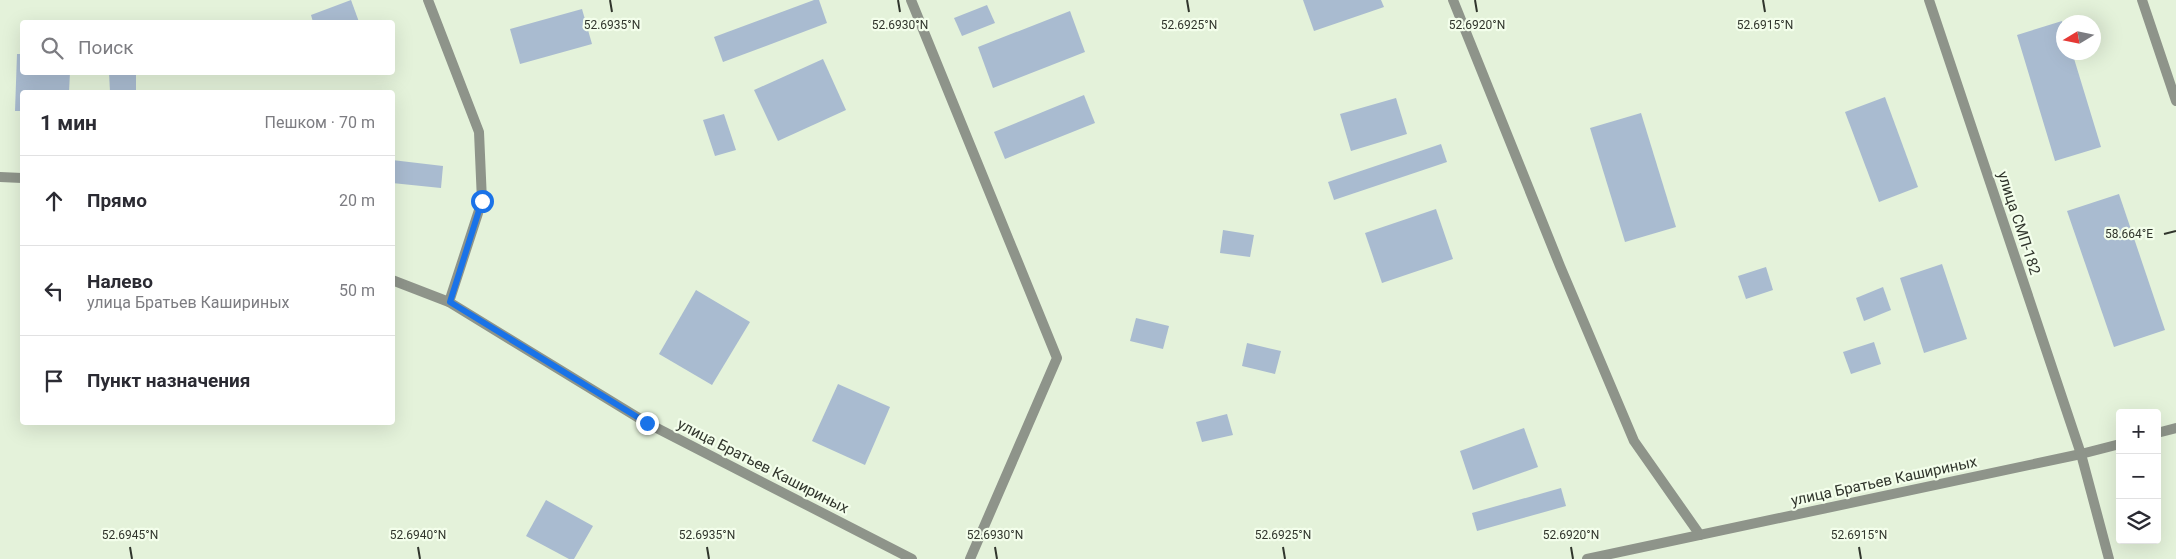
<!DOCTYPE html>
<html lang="ru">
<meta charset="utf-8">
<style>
:root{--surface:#fff;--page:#f2f2f3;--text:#2b2b33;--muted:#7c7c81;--line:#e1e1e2}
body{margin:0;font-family:Roboto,sans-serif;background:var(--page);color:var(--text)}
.controls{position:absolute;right:15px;bottom:15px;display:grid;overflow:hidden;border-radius:5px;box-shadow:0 5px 20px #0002}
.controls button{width:45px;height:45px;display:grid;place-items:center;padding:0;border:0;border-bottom:1px solid var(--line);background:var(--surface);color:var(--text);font:25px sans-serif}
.compass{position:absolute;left:2056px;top:15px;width:45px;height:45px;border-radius:50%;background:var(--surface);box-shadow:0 5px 20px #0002;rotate:260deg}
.stop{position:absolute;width:15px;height:15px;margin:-11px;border:4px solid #1a73e8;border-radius:50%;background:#fff}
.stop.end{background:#1a73e8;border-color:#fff;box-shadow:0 1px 5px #0008}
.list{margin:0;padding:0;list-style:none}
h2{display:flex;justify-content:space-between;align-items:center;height:65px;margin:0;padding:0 20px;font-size:21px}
h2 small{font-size:16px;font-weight:400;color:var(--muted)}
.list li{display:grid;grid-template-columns:32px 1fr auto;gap:15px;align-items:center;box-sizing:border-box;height:90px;padding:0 20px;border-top:1px solid var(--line)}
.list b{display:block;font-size:19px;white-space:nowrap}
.list p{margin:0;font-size:16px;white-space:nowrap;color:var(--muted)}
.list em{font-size:16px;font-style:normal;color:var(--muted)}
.icon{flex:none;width:28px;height:28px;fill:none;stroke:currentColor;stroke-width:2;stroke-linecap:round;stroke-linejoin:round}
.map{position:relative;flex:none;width:2176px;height:559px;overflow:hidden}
.search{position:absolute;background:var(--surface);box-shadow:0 5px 20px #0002;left:20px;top:20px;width:375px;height:55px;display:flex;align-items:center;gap:12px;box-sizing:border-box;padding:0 18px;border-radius:5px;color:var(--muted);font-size:19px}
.panel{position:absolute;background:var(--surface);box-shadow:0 5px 20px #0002;left:20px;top:90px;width:375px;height:335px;border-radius:5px}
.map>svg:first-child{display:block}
.building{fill:#a9bbd0}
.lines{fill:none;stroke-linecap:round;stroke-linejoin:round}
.service{stroke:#8e948a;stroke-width:10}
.minor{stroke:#8e948a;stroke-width:10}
.tertiary{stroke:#8e948a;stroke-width:10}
.route{stroke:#1a73e8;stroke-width:6}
.ticks{fill:none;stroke:#30352c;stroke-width:2}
.labels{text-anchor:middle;stroke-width:4.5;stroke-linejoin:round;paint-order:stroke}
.street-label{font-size:15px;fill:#30352c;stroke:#f3feeb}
.ticks-label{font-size:12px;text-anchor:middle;fill:#30352c;stroke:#f3feeb;stroke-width:4.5;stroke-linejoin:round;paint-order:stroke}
</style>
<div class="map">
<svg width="2176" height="559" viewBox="0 0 2176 559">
<rect width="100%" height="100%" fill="#e4f2da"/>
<!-- building -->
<g class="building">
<path d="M351 0 359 22H313L311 15Z"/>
<path d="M814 0H819L827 23 723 62 714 37Z"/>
<path d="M1303 0H1381L1384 7 1314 31Z"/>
<path d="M987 5 995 23 962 36 954 18Z"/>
<path d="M582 9 592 44 520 64 510 29Z"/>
<path d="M1070 11 1085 52 993 88 978 47Z"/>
<path d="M2062 21 2064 52H2072L2101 147 2055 161 2017 35Z"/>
<path d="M17 54H22V72H70L69 92H22V111H15Z"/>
<path d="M823 59 846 110 778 141 754 90Z"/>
<path d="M109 72H136V92H110Z"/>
<path d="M1084 95 1095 123 1005 159 994 132Z"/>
<path d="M1885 97 1918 187 1879 202 1845 112Z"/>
<path d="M1396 98 1407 134 1351 151 1340 114Z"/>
<path d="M1641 113 1676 227 1625 242 1590 128Z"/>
<path d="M724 114 736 150 715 156 703 120Z"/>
<path d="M1441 144 1447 162 1334 200 1328 182Z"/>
<path d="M392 160 443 166 441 188 392 183Z"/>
<path d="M2119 194 2165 330 2114 347 2067 211Z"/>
<path d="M1436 209 1453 259 1382 283 1365 233Z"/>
<path d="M1223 230 1254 235 1250 257 1220 253Z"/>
<path d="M1942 264 1967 339 1924 353 1900 278Z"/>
<path d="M1766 267 1773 290 1746 299 1738 276Z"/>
<path d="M1883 287 1891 310 1864 321 1856 298Z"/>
<path d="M696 290 750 322 712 385 659 354Z"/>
<path d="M1136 318 1169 326 1163 349 1130 341Z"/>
<path d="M1874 342 1881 364 1851 374 1843 352Z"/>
<path d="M1247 343 1281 351 1275 374 1242 366Z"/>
<path d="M838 384 890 407 865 465 812 441Z"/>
<path d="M1227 414 1233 435 1202 442 1196 422Z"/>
<path d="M1524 428 1538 467 1473 490 1460 451Z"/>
<path d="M1561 488 1566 506 1477 531 1472 513Z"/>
<path d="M546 500 593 526 574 559H569L526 536Z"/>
</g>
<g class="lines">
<!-- service -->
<g class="service">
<path d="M428 0 479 132 482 201 449 302"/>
<path d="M2142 0 2176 101"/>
</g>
<!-- minor -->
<g class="minor">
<path d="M911 0 1057 358 970 559"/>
<path d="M1453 0 1560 266 1634 441 1700 535"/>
<path d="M0 177 22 178"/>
<path d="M392 280 449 302 647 423 912 559"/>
<path d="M2157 433 2176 428"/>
<path d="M1587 559 2081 454 2120 444"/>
</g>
<!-- tertiary -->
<path class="tertiary" d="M1929 0 2081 454 2109 559"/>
</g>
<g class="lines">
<!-- route -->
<path class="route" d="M482 201 450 302 647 423"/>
</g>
<!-- ticks -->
<path class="ticks" d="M610 0 612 12M898 0 900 12M1187 0 1189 12M1475 0 1477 12M1763 0 1765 12M2164 234 2176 231M130 547 132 559M418 547 420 559M707 547 709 559M995 547 997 559M1283 547 1285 559M1571 547 1573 559M1859 547 1861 559"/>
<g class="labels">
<!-- street labels -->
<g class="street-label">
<text transform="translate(2019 223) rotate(72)" y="5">улица СМП-182</text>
<text transform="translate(763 466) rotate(27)" y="5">улица Братьев Кашириных</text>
<text transform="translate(1884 481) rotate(-12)" y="5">улица Братьев Кашириных</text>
</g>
</g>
<g class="ticks-label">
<text x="612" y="29">52.6935°N</text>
<text x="900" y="29">52.6930°N</text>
<text x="1189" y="29">52.6925°N</text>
<text x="1477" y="29">52.6920°N</text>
<text x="1765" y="29">52.6915°N</text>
<text x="2129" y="238">58.664°E</text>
<text x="130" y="539">52.6945°N</text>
<text x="418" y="539">52.6940°N</text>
<text x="707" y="539">52.6935°N</text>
<text x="995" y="539">52.6930°N</text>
<text x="1283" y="539">52.6925°N</text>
<text x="1571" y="539">52.6920°N</text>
<text x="1859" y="539">52.6915°N</text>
</g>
</svg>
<div class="controls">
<button>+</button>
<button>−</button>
<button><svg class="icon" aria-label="layers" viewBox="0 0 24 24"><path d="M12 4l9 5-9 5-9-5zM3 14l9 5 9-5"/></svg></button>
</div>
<svg class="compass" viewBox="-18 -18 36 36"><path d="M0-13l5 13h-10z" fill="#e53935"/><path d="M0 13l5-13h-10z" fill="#7c7c81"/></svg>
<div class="stop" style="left:482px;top:201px"></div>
<div class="stop end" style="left:647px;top:423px"></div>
<div class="search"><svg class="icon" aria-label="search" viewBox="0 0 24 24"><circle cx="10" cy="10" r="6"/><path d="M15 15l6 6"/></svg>Поиск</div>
<section class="panel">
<h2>1 мин<small>Пешком · 70 m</small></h2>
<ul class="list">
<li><svg class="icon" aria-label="ahead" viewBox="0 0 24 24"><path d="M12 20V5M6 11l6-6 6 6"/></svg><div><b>Прямо</b></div><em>20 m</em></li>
<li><svg class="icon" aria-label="left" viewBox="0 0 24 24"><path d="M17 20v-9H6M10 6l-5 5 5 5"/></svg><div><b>Налево</b><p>улица Братьев Кашириных</p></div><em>50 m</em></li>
<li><svg class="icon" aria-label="arrive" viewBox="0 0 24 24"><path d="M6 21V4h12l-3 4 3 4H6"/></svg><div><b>Пункт назначения</b></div></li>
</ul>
</section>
</div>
